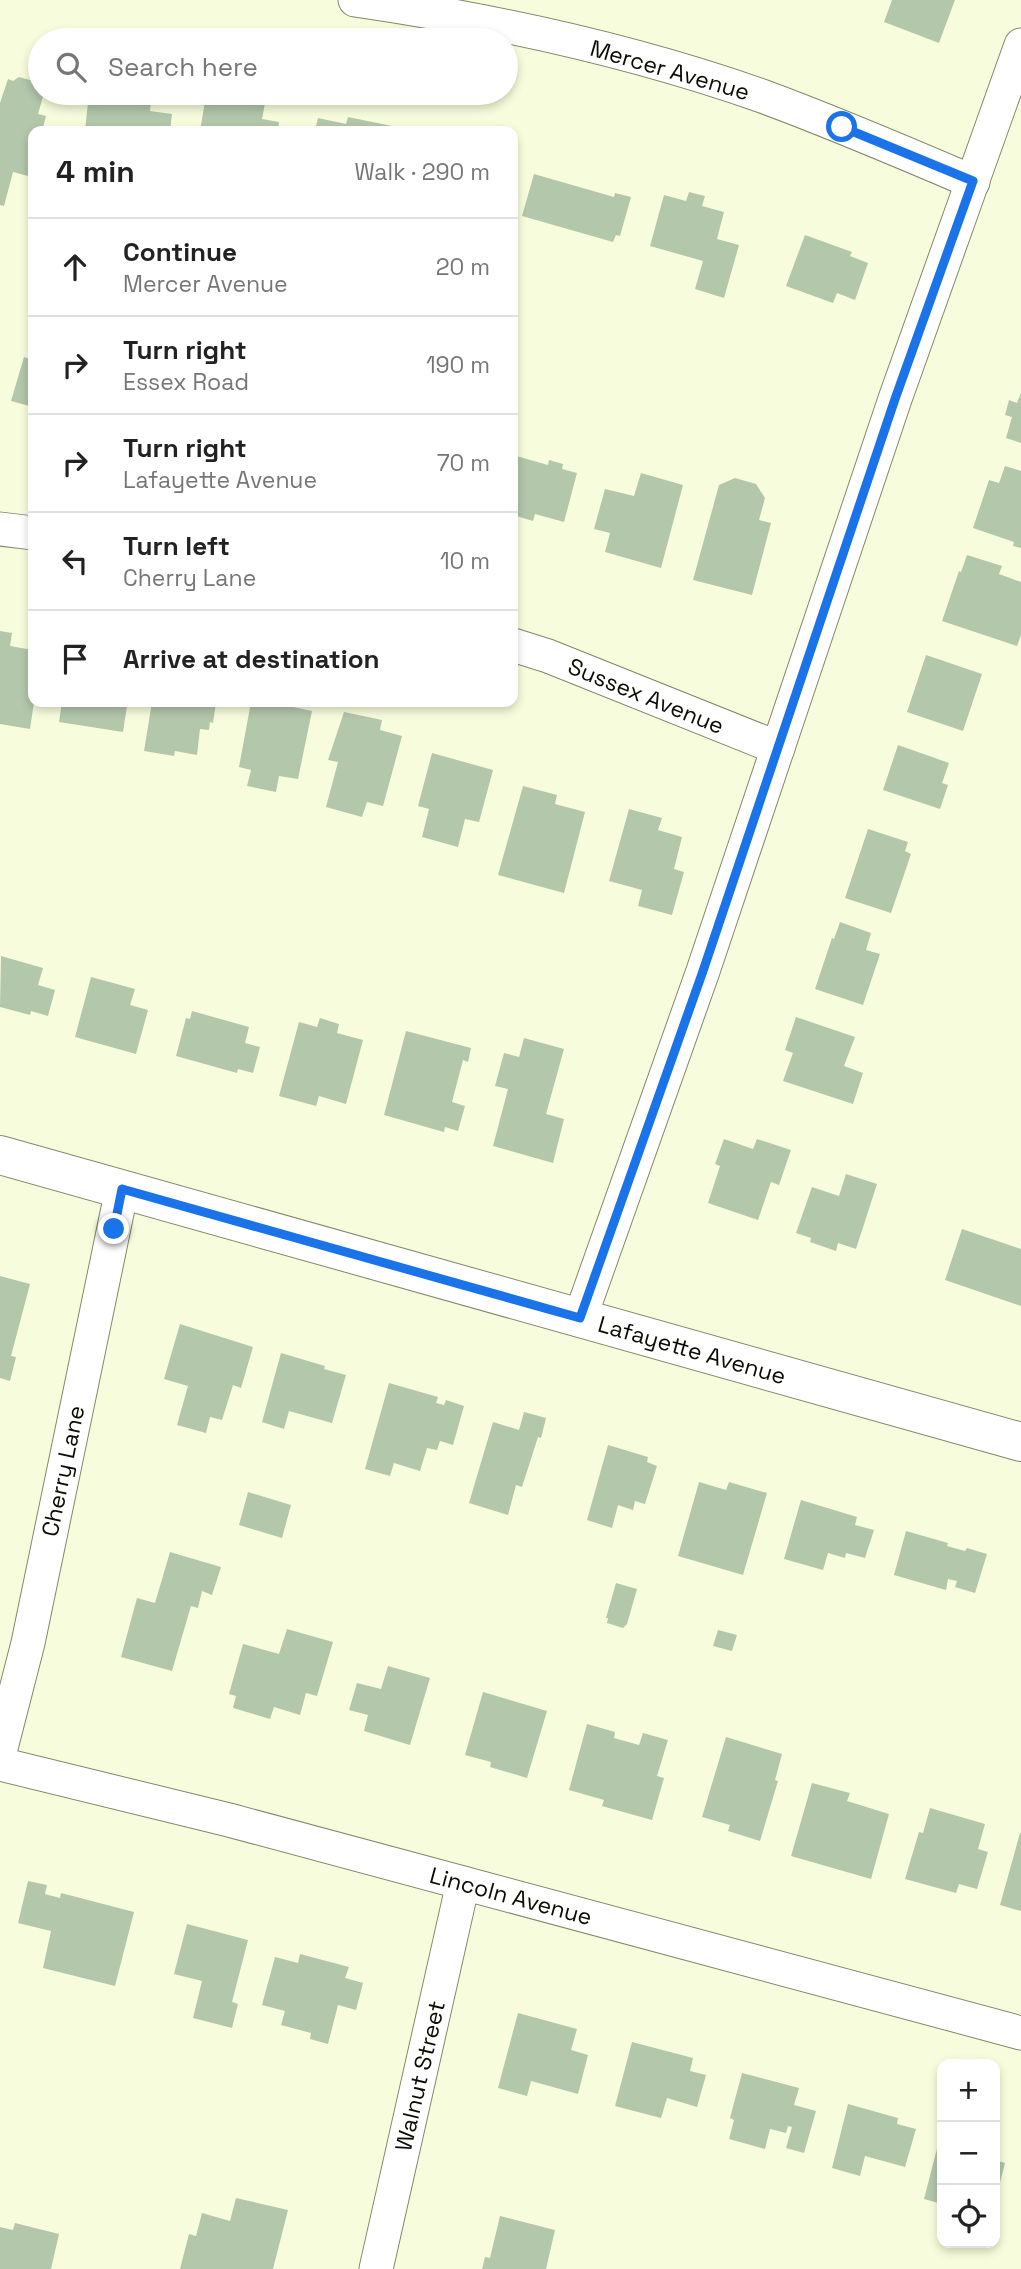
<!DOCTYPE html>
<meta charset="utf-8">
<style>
:root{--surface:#fff;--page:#f6f6f6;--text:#222;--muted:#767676;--line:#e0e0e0}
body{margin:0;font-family:"Space Grotesk",sans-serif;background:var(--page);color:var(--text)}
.controls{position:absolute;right:21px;bottom:21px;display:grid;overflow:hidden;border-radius:14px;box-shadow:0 4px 10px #0003}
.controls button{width:63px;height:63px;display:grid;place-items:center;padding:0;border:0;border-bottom:2px solid var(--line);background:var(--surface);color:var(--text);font:35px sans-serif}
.stop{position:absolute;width:21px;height:21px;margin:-16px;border:5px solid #1a73e8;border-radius:50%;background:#fff}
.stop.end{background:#1a73e8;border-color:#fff;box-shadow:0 2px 7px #0008}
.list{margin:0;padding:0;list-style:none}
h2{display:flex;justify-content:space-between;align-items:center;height:91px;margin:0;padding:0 28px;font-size:30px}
h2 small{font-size:23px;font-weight:400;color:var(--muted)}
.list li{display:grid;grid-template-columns:46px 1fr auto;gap:21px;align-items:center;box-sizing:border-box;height:98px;padding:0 28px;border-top:2px solid var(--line)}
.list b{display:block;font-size:26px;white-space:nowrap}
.list p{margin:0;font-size:23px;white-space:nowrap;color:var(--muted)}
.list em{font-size:23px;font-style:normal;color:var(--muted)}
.icon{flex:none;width:38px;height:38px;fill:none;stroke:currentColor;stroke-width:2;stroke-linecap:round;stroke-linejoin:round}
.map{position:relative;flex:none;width:1021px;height:2269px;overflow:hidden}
.search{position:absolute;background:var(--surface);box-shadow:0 4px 10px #0003;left:28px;top:28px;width:490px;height:77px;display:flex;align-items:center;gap:18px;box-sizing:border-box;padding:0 24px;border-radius:38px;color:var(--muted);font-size:26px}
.panel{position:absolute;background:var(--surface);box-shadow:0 4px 10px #0003;left:28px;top:126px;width:490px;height:581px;border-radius:14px}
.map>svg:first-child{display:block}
.building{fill:#b3c7ab}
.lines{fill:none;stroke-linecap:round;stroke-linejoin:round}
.minor-casing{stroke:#83886a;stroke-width:35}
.tertiary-casing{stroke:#83886a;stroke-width:40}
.minor{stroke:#fff;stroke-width:33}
.tertiary{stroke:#fff;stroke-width:38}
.route{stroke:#1a73e8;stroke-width:9}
.labels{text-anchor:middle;stroke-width:6;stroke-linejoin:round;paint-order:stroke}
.street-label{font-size:23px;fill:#0b0c03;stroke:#fff}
</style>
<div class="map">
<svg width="1021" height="2269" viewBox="0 0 1021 2269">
<rect width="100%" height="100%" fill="#f7fddc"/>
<!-- building -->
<g class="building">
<path d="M892 0H955L939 43 884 22Z"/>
<path d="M19 77 37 82 40 93H44L38 114 46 116 42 131H33L31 170 28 176 13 172 4 206 0 205V103L8 79 13 81Z"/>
<path d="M89 93H152L150 111 172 114 170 131H85Z"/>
<path d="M212 93H237L266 98 262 119 279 122 278 131H200L205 101 211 102Z"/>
<path d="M348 117 392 126 391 131H315L318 118 346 124Z"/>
<path d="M534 174 614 197 615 193 631 197 620 236 616 235 613 242 522 216Z"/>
<path d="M689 192 705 196 702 206 724 212 717 239 739 245 724 298 695 289 703 261 650 246 664 195 686 201Z"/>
<path d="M805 235 852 252 850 256 868 263 855 300 837 293 833 303 786 286Z"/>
<path d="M24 357 33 360V407L11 401Z"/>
<path d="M1021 393V443L1006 438 1012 417 1005 415 1009 400 1017 403Z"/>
<path d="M513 455 548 465 549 460 563 464 562 469 577 473 564 522 535 514 533 521 513 515Z"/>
<path d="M1005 466 1021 471V548L1013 546 1014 542 973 528 989 480 999 483Z"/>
<path d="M641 473 683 485 661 568 605 552 610 533 594 529 605 489 634 496Z"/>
<path d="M735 478 756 484 765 498 759 520 771 523 752 595 693 580 719 485Z"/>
<path d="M967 555 1002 566 999 574 1021 582V635L1017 646 942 621 959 571 961 572Z"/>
<path d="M0 631 12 633 10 646 33 650 34 702 30 729 0 724Z"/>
<path d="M926 655 982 674 963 731 907 712Z"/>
<path d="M62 702H118V704L127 706 123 732 59 722Z"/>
<path d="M152 702H216L213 723 210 722 209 730 200 729 197 755 175 751 174 756 144 751Z"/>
<path d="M251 702H290L289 706 312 711 298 779 279 776 276 792 247 786 251 770 239 767Z"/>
<path d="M344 712 382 720 380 730 402 736 383 806 367 802 362 817 326 807 338 762 328 760Z"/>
<path d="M898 745 949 763 942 783 948 785 940 809 883 790Z"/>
<path d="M432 753 493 770 479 822 465 819 458 847 422 837 429 809 418 806Z"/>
<path d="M523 786 557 795 555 804 585 812 564 893 498 875Z"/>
<path d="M629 809 662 818 658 830 682 837 674 869 684 872 672 915 638 906 642 890 609 881Z"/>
<path d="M868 829 908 842 905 851 911 854 891 913 845 898Z"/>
<path d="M840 922 871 933 866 950 880 954 863 1005 815 989 832 938 834 939Z"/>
<path d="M1 956 43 968 38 985 55 990 48 1016 31 1011 30 1015 0 1007Z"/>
<path d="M91 977 135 989 130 1005 148 1010 136 1054 75 1037Z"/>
<path d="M192 1011 249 1027 245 1043 260 1047 253 1073 238 1069 237 1073 176 1056 186 1018 190 1019Z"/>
<path d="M796 1017 855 1037 844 1066 863 1073 853 1104 783 1081 793 1053 785 1050Z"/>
<path d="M320 1018 339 1024 337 1033 363 1040 346 1104 319 1096 316 1106 279 1096 299 1022 317 1027Z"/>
<path d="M406 1031 471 1048 468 1062 463 1060 452 1102 465 1106 458 1131 445 1127 444 1132 384 1115Z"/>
<path d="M524 1038 564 1049 546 1114 564 1119 553 1163 493 1146 508 1089 495 1086 504 1053 519 1057Z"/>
<path d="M724 1139 753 1149 757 1139 791 1150 779 1185 771 1182 758 1220 708 1203 720 1166 715 1164Z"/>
<path d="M846 1174 877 1184 856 1249 838 1243 836 1251 810 1242 811 1238 796 1233 812 1187 839 1196Z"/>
<path d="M962 1229 1021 1249V1306L945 1280Z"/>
<path d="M0 1276 30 1284 11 1356 16 1357 10 1381 0 1378Z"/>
<path d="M180 1324 253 1347 241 1388 233 1385 222 1420 210 1417 206 1433 177 1425 188 1386 164 1379Z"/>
<path d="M281 1353 325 1366 324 1369 346 1375 332 1423 289 1411 284 1429 262 1422Z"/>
<path d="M389 1383 438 1397 436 1403 444 1405 446 1400 464 1406 453 1445 440 1441 437 1450 427 1448 420 1471 394 1463 390 1476 365 1469Z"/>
<path d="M524 1412 546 1418 541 1438 538 1437 522 1487 516 1485 508 1515 469 1503 493 1422 519 1430Z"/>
<path d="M608 1445 648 1457 647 1462 657 1466 645 1504 635 1501 633 1510 618 1505 612 1528 587 1520Z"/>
<path d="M699 1482 726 1490 729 1482 767 1493 743 1575 678 1556Z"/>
<path d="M248 1492 291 1505 282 1538 239 1525Z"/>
<path d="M801 1500 857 1517 855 1525 874 1530 865 1558 846 1553 845 1558 828 1553 823 1570 784 1559Z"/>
<path d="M906 1531 948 1543 947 1546 965 1551 967 1548 987 1554 975 1593 955 1587 957 1581 948 1579 946 1590 894 1575Z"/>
<path d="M170 1552 221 1567 212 1595 202 1591 198 1608 191 1606 172 1671 121 1657 137 1598 155 1603Z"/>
<path d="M616 1583 637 1589 627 1624 623 1628 607 1623 608 1618H606Z"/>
<path d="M287 1629 333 1642 317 1696 306 1693 300 1715 274 1707 270 1719 233 1708 236 1696 229 1694 243 1644 279 1654Z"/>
<path d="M718 1630 737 1635 732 1651 713 1646Z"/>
<path d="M388 1666 430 1678 410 1745 364 1731 368 1715 349 1710 357 1683 381 1689Z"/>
<path d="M483 1692 547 1711 527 1778 490 1767 491 1762 465 1755Z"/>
<path d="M587 1724 615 1732 614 1738 639 1745 643 1733 668 1740 657 1776 664 1778 652 1820 602 1806 604 1800 569 1790Z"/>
<path d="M726 1737 782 1754 775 1780 778 1781 760 1841 728 1831 730 1825 702 1817Z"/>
<path d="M812 1783 850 1793 847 1801 889 1814 871 1879 791 1856Z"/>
<path d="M930 1808 985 1824 978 1849 988 1852 977 1889 959 1884 956 1893 905 1879 919 1832 923 1833Z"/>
<path d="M1020 1833H1021V1911L1000 1905Z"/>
<path d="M28 1881 47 1885 45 1894 60 1898 61 1893 134 1912 115 1986 43 1968 51 1931 18 1923Z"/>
<path d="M187 1924 248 1940 232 2002 238 2004 232 2028 193 2018 202 1981 174 1974Z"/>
<path d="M300 1954 349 1967 345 1978 363 1983 356 2010 338 2005 328 2044 310 2039 311 2033 281 2025 285 2011 262 2005 275 1957 298 1963Z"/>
<path d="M518 2013 577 2029 571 2050 588 2055 578 2094 531 2081 527 2096 498 2088Z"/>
<path d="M632 2042 693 2058 690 2071 706 2075 697 2107 667 2098 661 2118 615 2106Z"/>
<path d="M742 2073 799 2088 794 2105 816 2111 804 2153 786 2148 792 2127 788 2126 786 2133 770 2129 765 2149 729 2139 734 2120 730 2118Z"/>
<path d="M848 2104 898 2118 897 2124 916 2129 905 2167 865 2156 860 2176 832 2168Z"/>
<path d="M941 2133H942V2204L924 2199Z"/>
<path d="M995 2160 1005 2163 997 2194 995 2193Z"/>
<path d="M236 2198 288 2210 273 2269H180L189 2234 196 2236 202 2213 230 2221Z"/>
<path d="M500 2216 555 2230 546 2269H482L485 2257 490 2258Z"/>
<path d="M15 2223 59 2234 51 2269H0V2227L13 2230Z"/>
</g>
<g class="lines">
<!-- minor casing -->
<g class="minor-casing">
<g id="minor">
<path d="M355 0C493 20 631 50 762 96 833 122 903 152 973 182"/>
<path d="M0 529 33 533"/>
<path d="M513 645 548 656 778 748"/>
<path d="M580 1318 703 971 895 399 1021 45"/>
<path d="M0 1752 28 1643 122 1189"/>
<path d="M0 1764 229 1820 1021 2033"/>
<path d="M376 2269 463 1883"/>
</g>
</g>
<!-- tertiary casing -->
<g class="tertiary-casing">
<path id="tertiary" d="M0 1155 1021 1442"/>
</g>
<!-- minor -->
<use href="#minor" class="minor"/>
<!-- tertiary -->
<use href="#tertiary" class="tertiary"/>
</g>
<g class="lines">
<!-- route -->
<path class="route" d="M114 1229 122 1189 580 1318 703 971 895 399 973 181 842 127"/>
</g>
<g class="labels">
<!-- street labels -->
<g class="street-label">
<text transform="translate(670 70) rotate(16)" y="8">Mercer Avenue</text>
<text transform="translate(646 696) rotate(22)" y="8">Sussex Avenue</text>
<text transform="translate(692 1350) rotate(16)" y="8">Lafayette Avenue</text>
<text transform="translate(63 1471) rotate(-78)" y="8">Cherry Lane</text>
<text transform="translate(511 1896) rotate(15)" y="8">Lincoln Avenue</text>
<text transform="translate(420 2076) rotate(-77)" y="8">Walnut Street</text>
</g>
</g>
</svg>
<div class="controls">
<button>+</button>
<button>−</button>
<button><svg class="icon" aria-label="locate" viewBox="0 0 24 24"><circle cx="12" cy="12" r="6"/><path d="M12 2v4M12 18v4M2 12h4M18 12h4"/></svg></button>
</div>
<div class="stop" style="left:842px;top:127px"></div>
<div class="stop end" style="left:114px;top:1229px"></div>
<div class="search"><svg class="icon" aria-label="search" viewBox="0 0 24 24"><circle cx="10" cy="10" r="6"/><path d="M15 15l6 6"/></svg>Search here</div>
<section class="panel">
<h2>4 min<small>Walk · 290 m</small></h2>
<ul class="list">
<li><svg class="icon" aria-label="ahead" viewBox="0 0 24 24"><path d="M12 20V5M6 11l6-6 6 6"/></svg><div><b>Continue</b><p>Mercer Avenue</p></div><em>20 m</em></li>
<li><svg class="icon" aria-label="right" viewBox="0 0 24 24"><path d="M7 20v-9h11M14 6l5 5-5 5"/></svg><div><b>Turn right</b><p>Essex Road</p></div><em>190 m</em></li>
<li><svg class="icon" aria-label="right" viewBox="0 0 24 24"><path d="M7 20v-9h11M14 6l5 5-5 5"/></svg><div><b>Turn right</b><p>Lafayette Avenue</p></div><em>70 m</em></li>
<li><svg class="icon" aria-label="left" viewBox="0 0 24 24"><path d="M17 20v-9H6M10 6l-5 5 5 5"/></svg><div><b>Turn left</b><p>Cherry Lane</p></div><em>10 m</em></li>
<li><svg class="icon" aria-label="arrive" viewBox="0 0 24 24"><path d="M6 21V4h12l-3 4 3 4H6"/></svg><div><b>Arrive at destination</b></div></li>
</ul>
</section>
</div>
